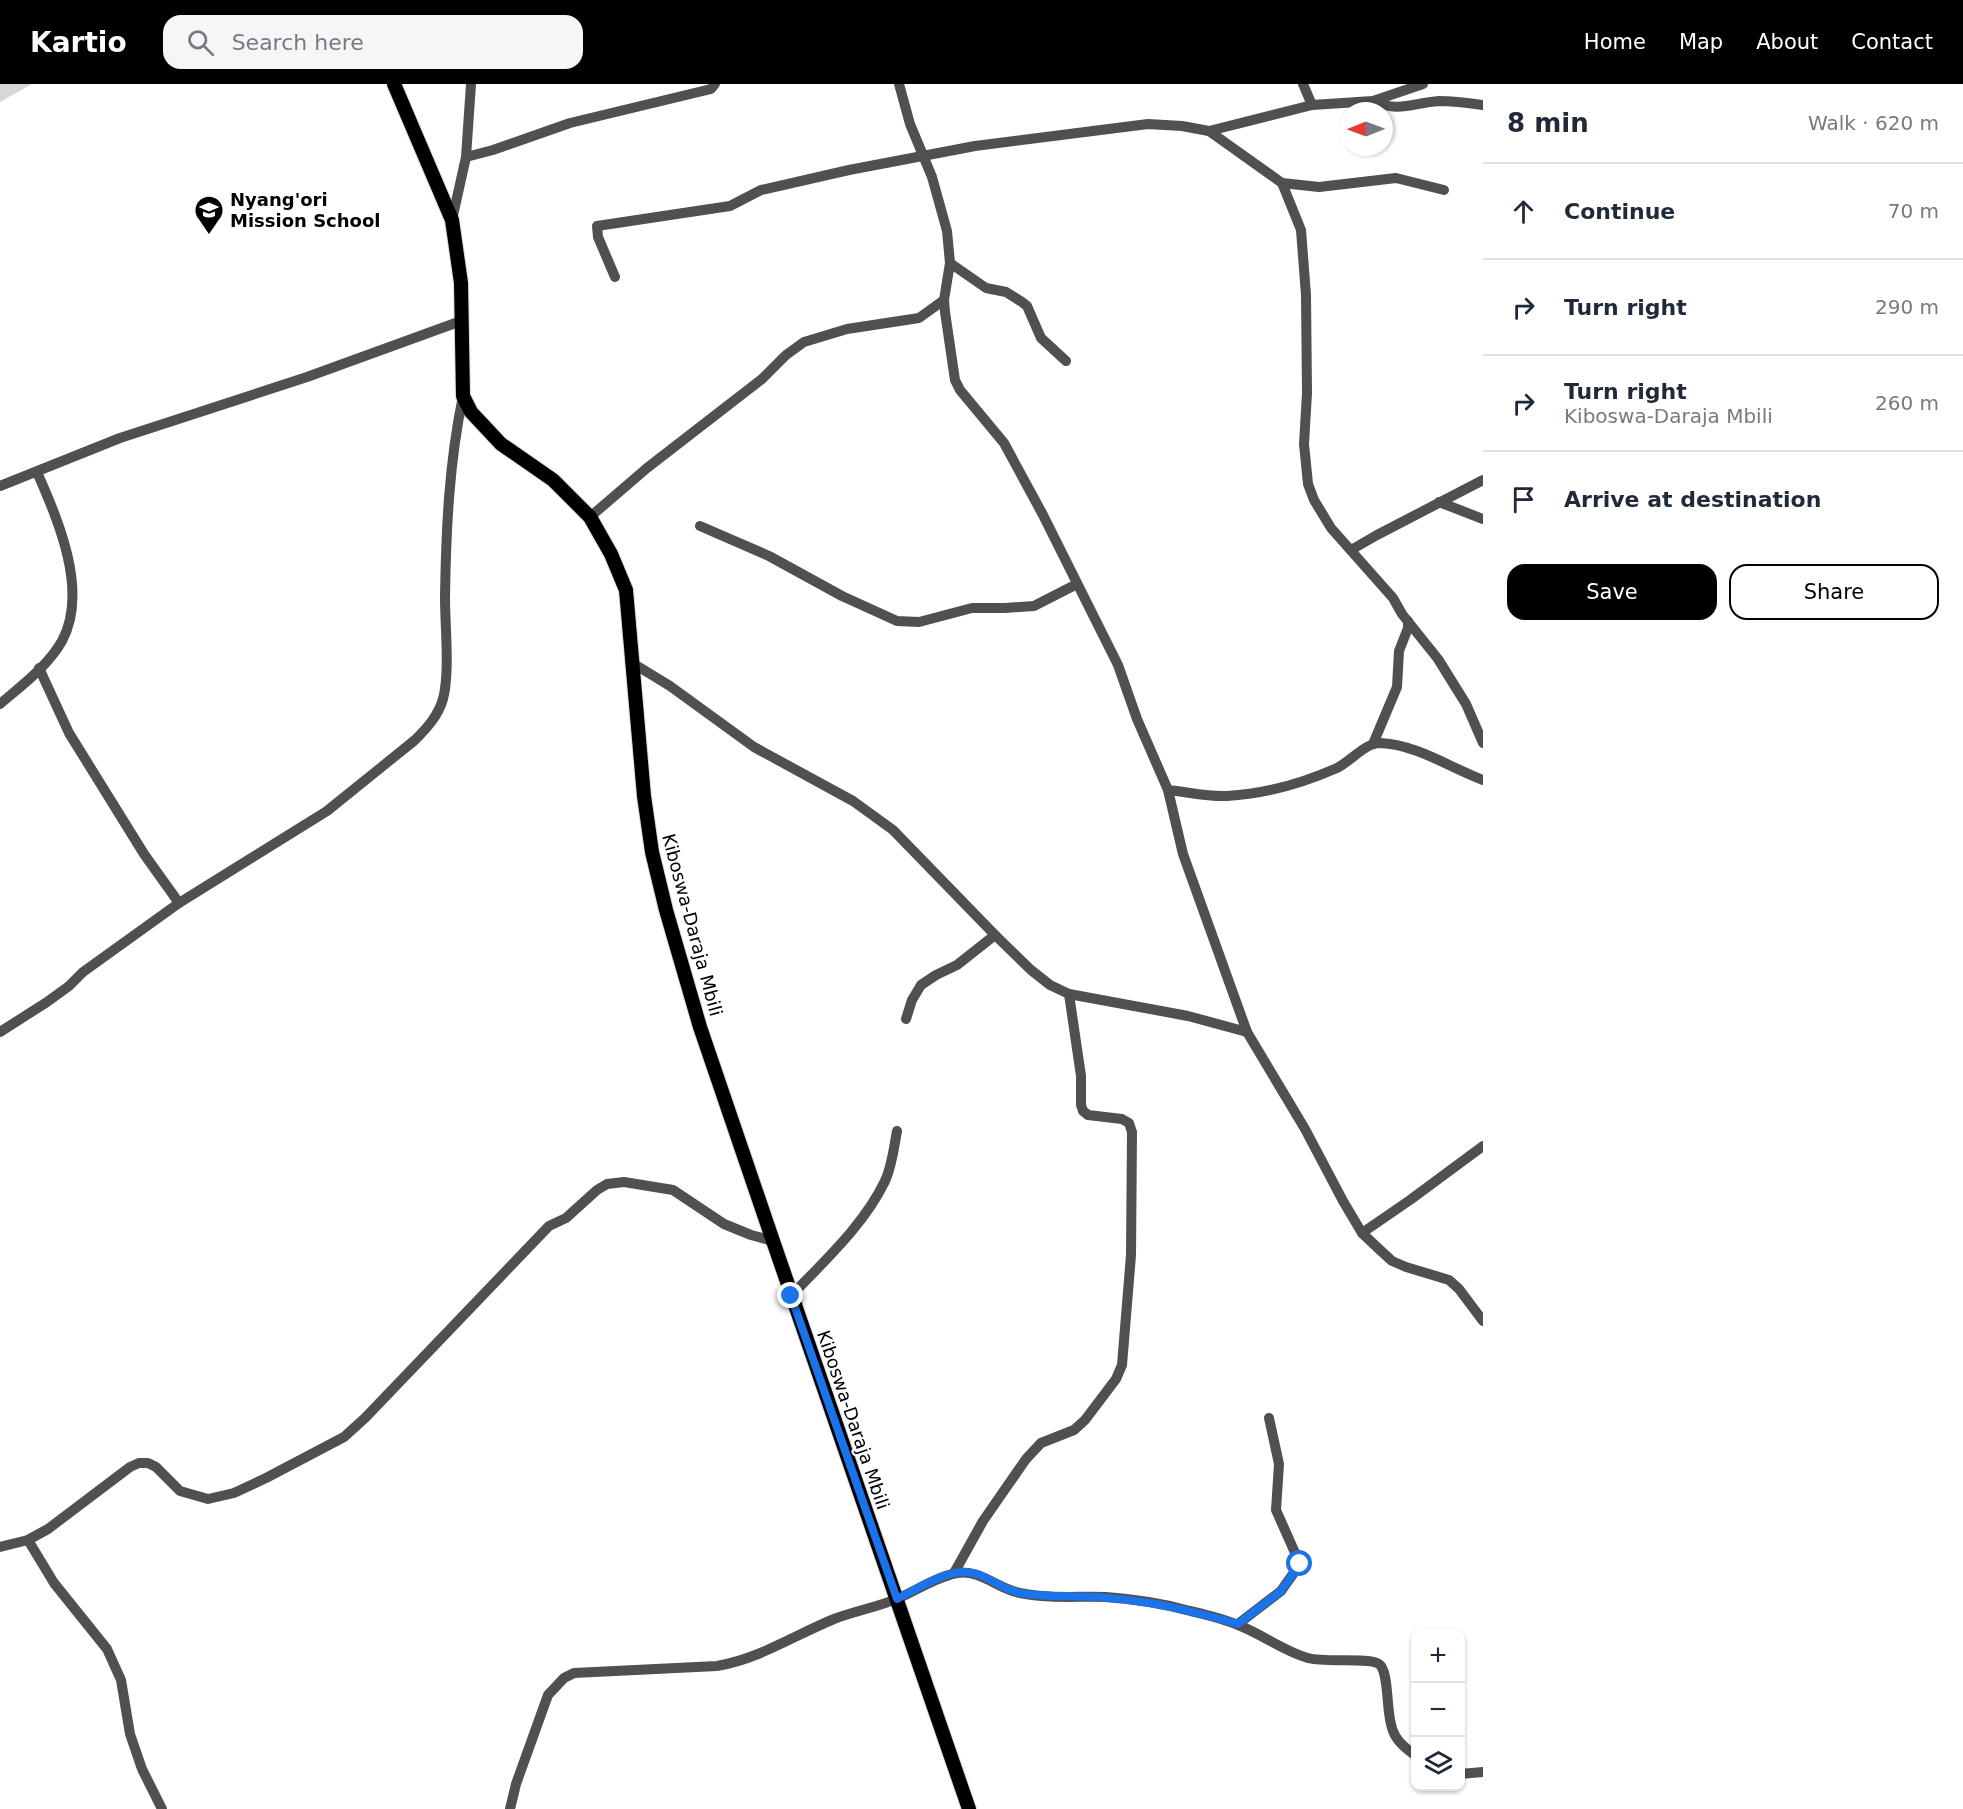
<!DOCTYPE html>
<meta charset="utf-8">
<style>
:root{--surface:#fff;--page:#f6f6f7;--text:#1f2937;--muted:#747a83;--line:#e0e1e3;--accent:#000}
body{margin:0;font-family:"DejaVu Sans",sans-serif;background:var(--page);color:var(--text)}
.controls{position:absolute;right:18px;bottom:18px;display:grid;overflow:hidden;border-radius:12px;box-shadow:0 2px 4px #0004}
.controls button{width:54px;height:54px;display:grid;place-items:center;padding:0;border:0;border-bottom:2px solid var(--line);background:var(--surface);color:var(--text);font:30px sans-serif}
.compass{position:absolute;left:1339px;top:18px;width:54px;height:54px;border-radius:50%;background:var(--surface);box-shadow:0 2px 4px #0004;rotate:269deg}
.stop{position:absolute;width:18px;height:18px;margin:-14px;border:4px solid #1a73e8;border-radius:50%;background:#fff}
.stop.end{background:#1a73e8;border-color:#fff;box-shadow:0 2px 6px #0008}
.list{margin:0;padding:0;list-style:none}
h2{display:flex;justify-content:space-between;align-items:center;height:78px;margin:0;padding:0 24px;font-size:26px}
h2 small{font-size:20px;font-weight:400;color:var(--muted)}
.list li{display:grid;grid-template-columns:39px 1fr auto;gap:18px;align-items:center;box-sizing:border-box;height:96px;padding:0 24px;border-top:2px solid var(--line)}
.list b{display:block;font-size:22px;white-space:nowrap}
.list p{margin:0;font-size:20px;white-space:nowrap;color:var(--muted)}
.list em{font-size:20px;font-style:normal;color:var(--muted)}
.actions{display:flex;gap:12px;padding:18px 24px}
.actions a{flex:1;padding:14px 0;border:2px solid var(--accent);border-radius:18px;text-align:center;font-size:21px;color:var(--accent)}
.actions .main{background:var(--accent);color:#fff}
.icon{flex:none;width:33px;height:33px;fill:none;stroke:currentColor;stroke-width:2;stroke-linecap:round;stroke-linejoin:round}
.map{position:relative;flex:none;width:1483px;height:1725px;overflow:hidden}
header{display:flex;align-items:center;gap:36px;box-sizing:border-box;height:84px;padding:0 30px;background:var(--accent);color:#fff}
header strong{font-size:28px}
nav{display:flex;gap:33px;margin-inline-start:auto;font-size:21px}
.search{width:420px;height:54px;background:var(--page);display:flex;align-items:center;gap:15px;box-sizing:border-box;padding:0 21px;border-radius:18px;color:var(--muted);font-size:22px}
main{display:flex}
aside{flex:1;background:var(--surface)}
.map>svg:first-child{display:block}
.green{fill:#d7d7d7}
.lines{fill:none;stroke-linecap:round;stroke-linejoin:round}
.major-casing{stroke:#dbdbdb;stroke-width:16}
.minor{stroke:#505050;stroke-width:10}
.major{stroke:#000;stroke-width:14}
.route{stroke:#1a73e8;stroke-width:8}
.labels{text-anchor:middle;stroke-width:4.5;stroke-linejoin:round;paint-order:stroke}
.poi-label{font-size:18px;font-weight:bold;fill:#000;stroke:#fff;text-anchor:start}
.street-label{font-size:18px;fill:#000;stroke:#fff}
</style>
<header>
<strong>Kartio</strong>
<div class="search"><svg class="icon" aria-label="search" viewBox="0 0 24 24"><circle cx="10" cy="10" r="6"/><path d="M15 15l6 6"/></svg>Search here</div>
<nav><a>Home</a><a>Map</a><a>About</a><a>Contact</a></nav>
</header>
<main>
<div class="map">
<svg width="1483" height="1725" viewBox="0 0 1483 1725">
<rect width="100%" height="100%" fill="#fff"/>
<!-- green -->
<path class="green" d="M0 0H32L0 18Z"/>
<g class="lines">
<!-- major casing -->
<g class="major-casing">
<path id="major" d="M394 0 452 136 461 199 463 312 471 328 501 360 553 396 590 433 611 470 626 506 644 712 652 768 666 826 700 943 773 1157 969 1725"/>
</g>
<!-- minor -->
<g class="minor">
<path d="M899 0 910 40 932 93 947 147 950 179 944 216 945 228 955 296 960 306 1004 359 1043 431 1118 581 1137 635 1168 706C1188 708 1208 713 1227 712 1265 710 1303 699 1337 684 1351 677 1365 659 1380 659 1415 660 1451 684 1483 696"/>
<path d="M1303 0 1312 21"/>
<path d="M1373 17C1400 29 1412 19 1439 17 1454 17 1469 19 1483 21"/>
<path d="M1209 47 1282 99 1301 146 1306 211 1307 309 1304 360 1308 400 1314 416 1331 444 1393 514 1402 530 1438 575 1466 620 1483 659"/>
<path d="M466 73 493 66 570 39 711 5 715 0"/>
<path d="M1282 99 1319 103 1396 94 1444 106"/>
<path d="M452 136 466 73 471 0"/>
<path d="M950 179 986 204 1006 208 1022 218 1027 222 1041 254 1066 277"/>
<path d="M615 193 598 153 597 142 730 122 761 106 849 86 975 62 1148 40 1182 42 1209 47 1312 21 1373 17 1423 0"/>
<path d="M0 402 120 354 307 293 461 237"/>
<path d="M1439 418 1483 435"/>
<path d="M590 433 647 384 762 295 786 271 804 258 847 245 919 234 944 216"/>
<path d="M700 442 769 472 842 512 897 537 919 538 972 524H1005L1034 522 1077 500"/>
<path d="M1351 466 1377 451 1483 396"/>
<path d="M634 580 670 602 754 663 853 717 893 746 995 851 1031 886 1050 901 1069 910 1188 932 1247 948"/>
<path d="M39 584 69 649 144 770 179 819"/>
<path d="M0 620C21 602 48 582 62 557 89 507 58 436 37 388"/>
<path d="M1373 660 1397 603 1399 567 1408 544V537"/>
<path d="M1168 706 1183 770 1247 948 1305 1045 1343 1117 1362 1149 1380 1166 1392 1177 1406 1183 1449 1196 1459 1205 1483 1237"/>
<path d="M906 935 912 916 921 901 936 891 957 881 995 851"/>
<path d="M0 948 47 918 69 902 83 888 179 819 327 727 415 656C427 644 438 632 443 615 450 589 445 542 445 514 446 446 449 379 463 312"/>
<path d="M1362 1149 1410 1116 1483 1062"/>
<path d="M791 1212C824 1177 864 1141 885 1097 892 1082 894 1063 897 1047"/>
<path d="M28 1456 54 1499 107 1565 121 1596 130 1650 142 1685 162 1725"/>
<path d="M0 1463 28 1456 48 1445 130 1383 139 1379H148L156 1383 180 1407 208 1415 234 1409 266 1394 344 1353 365 1334 549 1142 566 1134 597 1106 607 1100 624 1098 673 1106 724 1140 751 1151 773 1157"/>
<path d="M954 1489 983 1437 1026 1375 1041 1359 1074 1346 1085 1336 1116 1295 1122 1281 1131 1171 1132 1048 1129 1039 1122 1035 1088 1031 1083 1027 1081 1021V992L1069 910"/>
<path d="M1238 1540 1281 1507 1300 1480 1276 1426 1279 1380 1269 1334"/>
<path d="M1460 1690 1483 1688"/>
<path d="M510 1725 516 1700 548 1611 564 1594 574 1589 717 1582C759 1575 795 1551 834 1535 855 1527 878 1523 899 1514 917 1506 936 1493 957 1489 980 1485 998 1505 1020 1509 1049 1515 1077 1512 1106 1513 1132 1515 1161 1519 1186 1526 1203 1530 1222 1534 1238 1541 1262 1550 1283 1567 1308 1574 1325 1579 1369 1573 1379 1580 1391 1589 1384 1635 1396 1653 1400 1660 1409 1667 1416 1672"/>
</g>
<!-- major -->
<use href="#major" class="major"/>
</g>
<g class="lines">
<!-- route -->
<path class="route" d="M791 1212 897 1515C915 1506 945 1487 965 1488 985 1488 1001 1506 1020 1509 1050 1514 1078 1511 1108 1514 1152 1517 1195 1528 1238 1540L1281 1507 1300 1480"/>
</g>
<!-- icons -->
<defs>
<g id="school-pin" transform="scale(1.5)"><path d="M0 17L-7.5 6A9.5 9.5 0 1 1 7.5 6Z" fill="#000" stroke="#fff"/><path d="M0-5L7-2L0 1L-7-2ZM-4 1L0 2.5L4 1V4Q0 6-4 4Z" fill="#fff"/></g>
</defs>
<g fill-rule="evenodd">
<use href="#school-pin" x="209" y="126"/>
</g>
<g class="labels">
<!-- poi labels -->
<g class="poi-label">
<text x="230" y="122">Nyang'ori<tspan x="230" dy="21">Mission School</tspan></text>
</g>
<!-- street labels -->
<g class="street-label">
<text transform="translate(692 841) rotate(75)" y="6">Kiboswa-Daraja Mbili</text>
<text transform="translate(853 1336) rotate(71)" y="6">Kiboswa-Daraja Mbili</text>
</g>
</g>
</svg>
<div class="controls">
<button>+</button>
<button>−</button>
<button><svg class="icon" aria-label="layers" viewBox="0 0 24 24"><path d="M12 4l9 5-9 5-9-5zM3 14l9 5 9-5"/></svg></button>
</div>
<svg class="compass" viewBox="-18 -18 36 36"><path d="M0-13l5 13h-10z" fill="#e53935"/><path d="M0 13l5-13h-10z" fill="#747a83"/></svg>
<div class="stop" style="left:1300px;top:1480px"></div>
<div class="stop end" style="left:791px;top:1212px"></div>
</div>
<aside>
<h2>8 min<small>Walk · 620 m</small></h2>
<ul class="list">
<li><svg class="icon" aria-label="ahead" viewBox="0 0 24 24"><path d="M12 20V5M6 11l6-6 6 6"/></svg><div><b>Continue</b></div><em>70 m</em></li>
<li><svg class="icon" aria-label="right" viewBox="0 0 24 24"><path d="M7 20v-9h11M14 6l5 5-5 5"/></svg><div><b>Turn right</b></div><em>290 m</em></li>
<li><svg class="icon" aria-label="right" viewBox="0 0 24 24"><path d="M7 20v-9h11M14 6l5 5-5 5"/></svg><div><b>Turn right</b><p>Kiboswa-Daraja Mbili</p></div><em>260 m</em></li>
<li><svg class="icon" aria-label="arrive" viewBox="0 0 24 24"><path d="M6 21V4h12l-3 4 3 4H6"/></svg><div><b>Arrive at destination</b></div></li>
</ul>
<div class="actions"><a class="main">Save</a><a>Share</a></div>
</aside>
</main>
